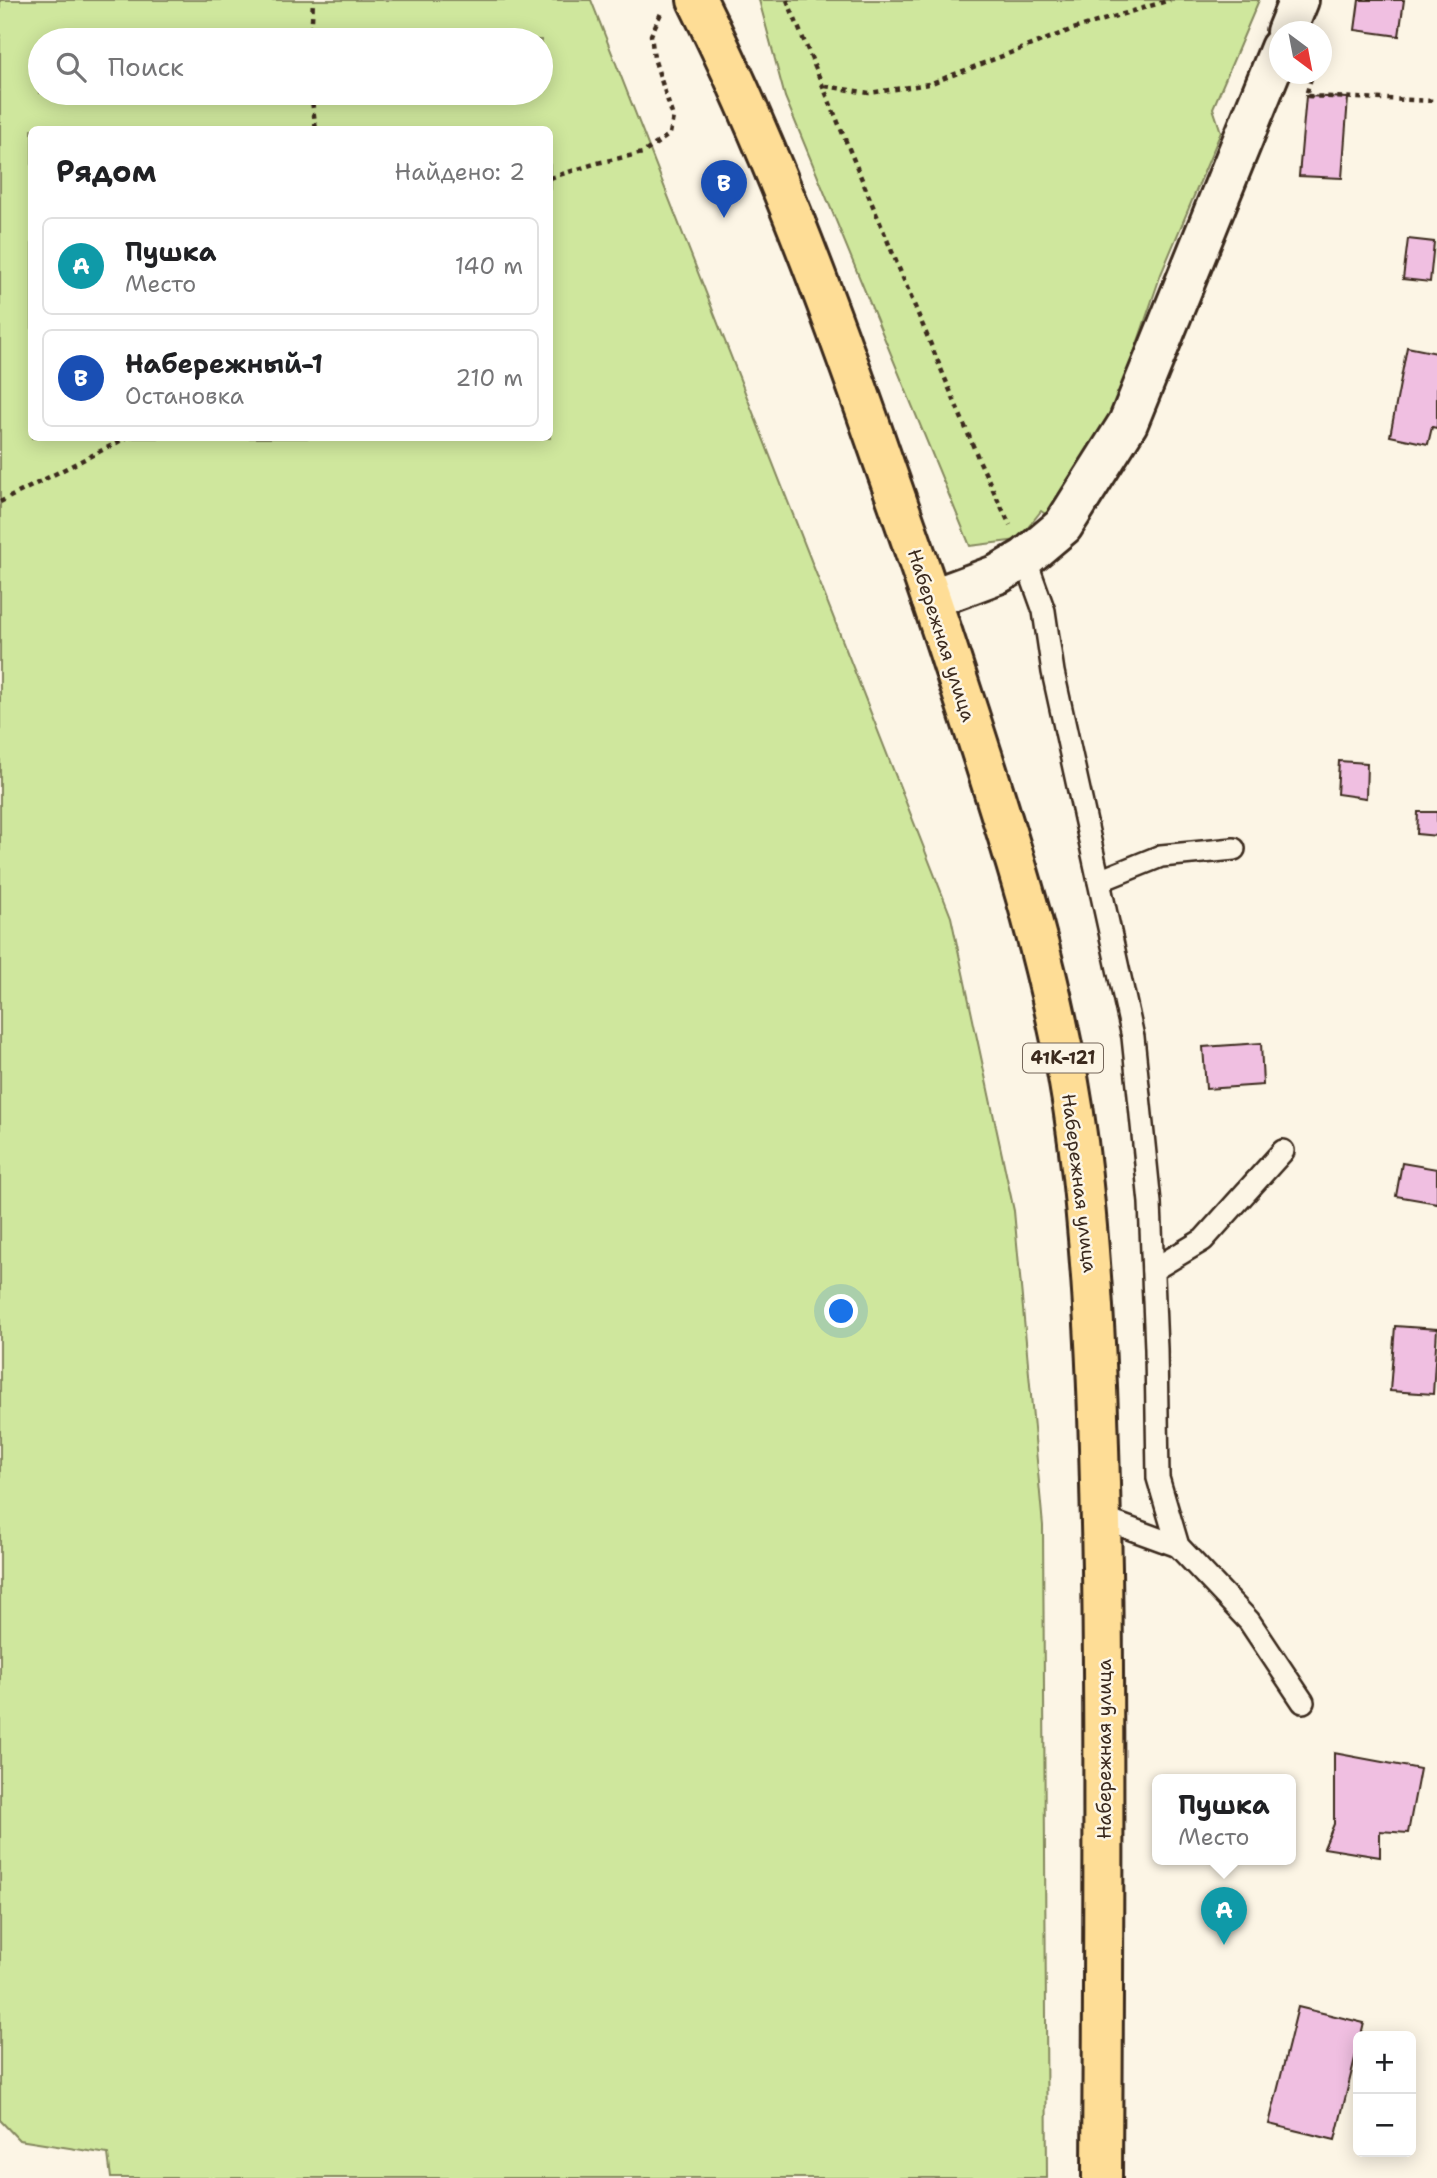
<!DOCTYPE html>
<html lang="ru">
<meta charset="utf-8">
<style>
:root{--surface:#fff;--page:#f6f6f6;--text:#202124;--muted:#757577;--line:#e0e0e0;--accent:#3b2a1e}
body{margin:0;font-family:"Shantell Sans",sans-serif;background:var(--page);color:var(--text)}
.controls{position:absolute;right:21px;bottom:21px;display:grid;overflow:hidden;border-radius:10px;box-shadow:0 4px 18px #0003}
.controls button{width:63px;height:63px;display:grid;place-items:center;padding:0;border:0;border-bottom:2px solid var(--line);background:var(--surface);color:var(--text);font:35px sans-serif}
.compass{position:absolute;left:1269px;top:21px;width:63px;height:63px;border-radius:50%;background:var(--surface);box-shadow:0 4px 18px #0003;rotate:148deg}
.you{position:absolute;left:842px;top:1312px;width:24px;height:24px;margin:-18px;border:5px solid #fff;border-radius:50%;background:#1a73e8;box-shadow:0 0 0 10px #1a73e833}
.badge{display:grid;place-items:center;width:46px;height:46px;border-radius:50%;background:var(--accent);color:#fff;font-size:23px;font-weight:700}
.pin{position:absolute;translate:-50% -58px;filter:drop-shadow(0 2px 4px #0008)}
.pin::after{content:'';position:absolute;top:37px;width:24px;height:21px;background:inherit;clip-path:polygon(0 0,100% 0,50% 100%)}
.popup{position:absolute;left:1152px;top:1774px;width:144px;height:91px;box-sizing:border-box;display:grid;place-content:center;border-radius:10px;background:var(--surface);filter:drop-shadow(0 2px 5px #0005);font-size:23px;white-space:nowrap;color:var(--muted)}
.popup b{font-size:26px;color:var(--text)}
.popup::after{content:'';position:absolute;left:50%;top:100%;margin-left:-14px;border:14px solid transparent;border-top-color:var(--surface)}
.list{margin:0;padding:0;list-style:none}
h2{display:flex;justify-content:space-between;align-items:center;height:91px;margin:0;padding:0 28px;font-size:30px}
h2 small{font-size:23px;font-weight:400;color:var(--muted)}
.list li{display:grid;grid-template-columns:46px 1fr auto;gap:21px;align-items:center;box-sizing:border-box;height:98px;margin:0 14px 14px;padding:0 14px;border:2px solid var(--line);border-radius:10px}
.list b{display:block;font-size:26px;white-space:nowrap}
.list p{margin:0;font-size:23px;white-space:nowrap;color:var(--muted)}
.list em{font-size:23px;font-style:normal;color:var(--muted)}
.icon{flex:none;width:38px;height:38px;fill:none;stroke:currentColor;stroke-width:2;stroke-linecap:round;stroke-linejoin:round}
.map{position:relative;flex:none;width:1437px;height:2178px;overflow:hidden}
.search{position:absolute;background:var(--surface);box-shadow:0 4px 18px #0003;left:28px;top:28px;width:525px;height:77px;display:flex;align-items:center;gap:18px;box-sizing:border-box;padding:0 24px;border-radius:38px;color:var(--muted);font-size:26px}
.panel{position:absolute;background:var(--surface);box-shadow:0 4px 18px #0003;left:28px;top:126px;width:525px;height:315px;border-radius:10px}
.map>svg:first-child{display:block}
.green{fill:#cfe79d;stroke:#85885e;stroke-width:2;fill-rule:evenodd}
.building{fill:#f0bfe1;stroke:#3b2a1e;stroke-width:2}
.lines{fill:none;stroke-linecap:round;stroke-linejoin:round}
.lane-casing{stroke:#3b2a1e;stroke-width:26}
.street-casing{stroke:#3b2a1e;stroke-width:44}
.primary-casing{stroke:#3b2a1e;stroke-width:44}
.path{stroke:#3b2a1e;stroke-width:4.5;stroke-dasharray:5 5;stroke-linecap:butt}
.lane{stroke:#fcf5e5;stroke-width:21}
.street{stroke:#fcf5e5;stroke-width:38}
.primary{stroke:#fedd96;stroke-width:38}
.labels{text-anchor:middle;stroke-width:5;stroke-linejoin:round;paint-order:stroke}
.shield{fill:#fcf5e5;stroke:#75675a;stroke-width:2}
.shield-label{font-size:18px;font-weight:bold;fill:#3b2a1e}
.street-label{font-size:19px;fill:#3b2a1e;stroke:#fcf5e5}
</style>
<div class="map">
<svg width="1437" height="2178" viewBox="0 0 1437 2178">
<rect width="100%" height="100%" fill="#fcf5e5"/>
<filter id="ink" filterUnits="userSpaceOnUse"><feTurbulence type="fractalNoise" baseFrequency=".0143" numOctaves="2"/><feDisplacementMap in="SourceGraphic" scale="14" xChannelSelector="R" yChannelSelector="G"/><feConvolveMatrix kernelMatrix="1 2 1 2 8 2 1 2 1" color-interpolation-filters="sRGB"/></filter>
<g filter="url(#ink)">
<!-- green -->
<g class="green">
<path d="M0 0H591L951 917 1014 1211 1043 1526 1047 2178H111L108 2154 19 2140 0 2120ZM40 40H541V93H40ZM32 130H550V438H32Z"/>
<path d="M759 0H1259L1213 108 1221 132 1161 274 1121 391 1074 489 1051 518 1041 511 1018 540 970 546 785 97Z"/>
</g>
<!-- building -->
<g class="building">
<path d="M1359 0H1404L1399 36 1355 30Z"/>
<path d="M1306 96 1348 98 1342 178 1299 176Z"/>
<path d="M1408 239 1434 242 1430 282 1403 279Z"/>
<path d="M1407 347 1437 353V428L1432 427 1428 444 1390 436Z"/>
<path d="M1339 761 1367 763 1366 798 1337 794Z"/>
<path d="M1418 812H1437V836L1417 834Z"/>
<path d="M1261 1043 1263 1085 1206 1089 1203 1047Z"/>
<path d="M1402 1163 1437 1169V1203L1396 1196Z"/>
<path d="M1395 1326 1437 1329 1433 1394 1390 1391Z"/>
<path d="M1334 1753 1420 1769 1408 1833 1380 1831V1857L1324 1848 1334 1824Z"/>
<path d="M1298 2007 1364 2023 1361 2036H1358V2046L1335 2140 1269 2124Z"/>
</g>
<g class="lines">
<!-- lane casing -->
<g class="lane-casing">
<g id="lane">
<path d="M1025 558 1044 611 1053 672 1133 1037 1150 1203 1156 1349 1158 1478 1178 1546 1249 1621 1303 1702"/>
<path d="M1099 881 1161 856 1234 849"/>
<path d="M1153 1270 1203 1240 1283 1151"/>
<path d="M1101 1518 1178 1546"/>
</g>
</g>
<!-- street casing -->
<g class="street-casing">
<g id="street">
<path d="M1286 32 1299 0"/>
<path d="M931 599 998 574 1025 558 1063 526 1128 423 1280 48"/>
</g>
</g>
<!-- primary casing -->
<g class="primary-casing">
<path id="primary" d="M697 0C767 141 823 289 875 438 901 513 928 587 952 662 1003 819 1057 977 1078 1142 1096 1284 1099 1426 1102 1569 1105 1772 1103 1975 1102 2178"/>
</g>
<!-- path -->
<g class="path">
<path d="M787 0 979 460 1010 525"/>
<path d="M311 40 313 0"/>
<path d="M1311 78 1306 96 1437 101"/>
<path d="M825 86 869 93 929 84 1073 29 1170 0"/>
<path d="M311 93 316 130"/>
<path d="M550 178 597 163 643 153 670 134 673 117 654 58 651 35 662 11"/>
<path d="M0 502 126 438"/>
</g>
<!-- lane -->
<use href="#lane" class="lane"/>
<!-- street -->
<use href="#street" class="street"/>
<!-- primary -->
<use href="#primary" class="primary"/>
</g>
</g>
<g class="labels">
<!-- shield labels -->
<rect class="shield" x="1023" y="1043.5" width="80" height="29" rx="5"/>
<g class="shield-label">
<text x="1063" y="1064">41К-121</text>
</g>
<!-- street labels -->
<g class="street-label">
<text transform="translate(942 635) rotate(72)" y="7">Набережная улица</text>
<text transform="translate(1080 1183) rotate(83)" y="7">Набережная улица</text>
<text transform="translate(1104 1749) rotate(-90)" y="7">Набережная улица</text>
</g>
</g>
</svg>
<div class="controls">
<button>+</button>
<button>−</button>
</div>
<svg class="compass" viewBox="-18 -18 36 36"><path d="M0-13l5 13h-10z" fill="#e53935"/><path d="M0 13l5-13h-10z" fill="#757577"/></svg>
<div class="you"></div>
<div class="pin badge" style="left:1224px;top:1945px;background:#0f9aa8">A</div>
<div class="popup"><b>Пушка</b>Место</div>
<div class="pin badge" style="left:724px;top:218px;background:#1a4fb4">B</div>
<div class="search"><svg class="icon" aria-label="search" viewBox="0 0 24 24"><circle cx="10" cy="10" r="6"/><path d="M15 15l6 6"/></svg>Поиск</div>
<section class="panel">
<h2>Рядом<small>Найдено: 2</small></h2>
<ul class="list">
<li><span class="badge" style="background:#0f9aa8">A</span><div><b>Пушка</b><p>Место</p></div><em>140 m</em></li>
<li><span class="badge" style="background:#1a4fb4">B</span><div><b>Набережный-1</b><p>Остановка</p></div><em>210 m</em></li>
</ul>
</section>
</div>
